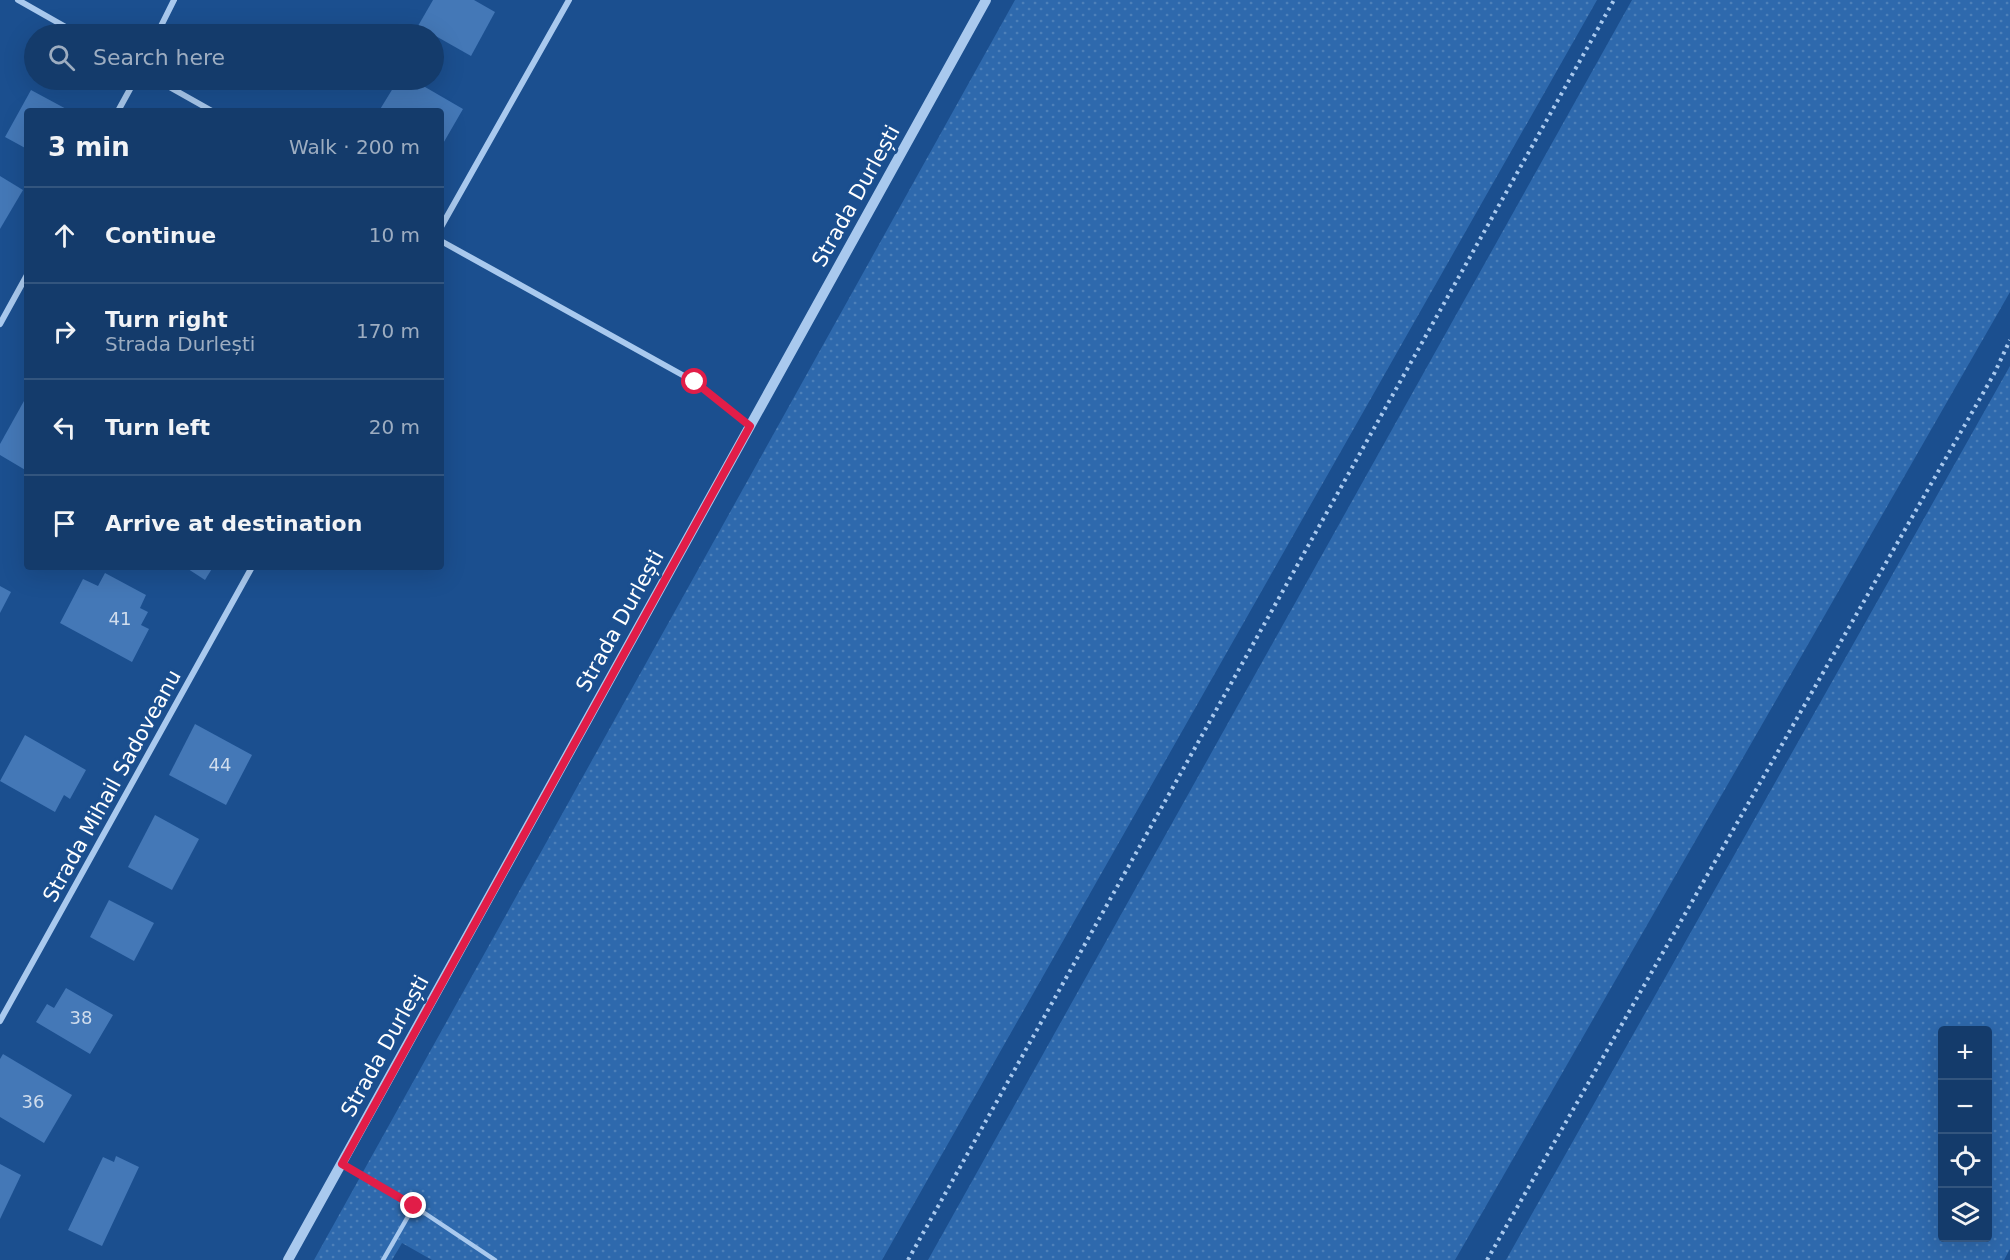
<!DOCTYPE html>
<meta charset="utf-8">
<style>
:root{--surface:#143b6b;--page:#214673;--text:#f1f3f6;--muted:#9dadc1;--line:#33557e}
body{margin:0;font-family:"DejaVu Sans",sans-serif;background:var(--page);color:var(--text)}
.controls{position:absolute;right:18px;bottom:18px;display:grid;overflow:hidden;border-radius:6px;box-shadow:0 6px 24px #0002}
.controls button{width:54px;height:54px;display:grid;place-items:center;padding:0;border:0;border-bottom:2px solid var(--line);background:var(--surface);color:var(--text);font:30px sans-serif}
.stop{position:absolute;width:18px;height:18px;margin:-14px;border:4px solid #e11d48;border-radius:50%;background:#fff}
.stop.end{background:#e11d48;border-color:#fff;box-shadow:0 2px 6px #0008}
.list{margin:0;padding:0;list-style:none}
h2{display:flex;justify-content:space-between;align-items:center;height:78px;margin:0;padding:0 24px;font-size:26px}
h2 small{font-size:20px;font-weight:400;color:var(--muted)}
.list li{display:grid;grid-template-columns:39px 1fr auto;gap:18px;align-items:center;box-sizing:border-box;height:96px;padding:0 24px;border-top:2px solid var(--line)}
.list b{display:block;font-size:22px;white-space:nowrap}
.list p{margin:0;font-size:20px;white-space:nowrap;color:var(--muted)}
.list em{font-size:20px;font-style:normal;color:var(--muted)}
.icon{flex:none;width:33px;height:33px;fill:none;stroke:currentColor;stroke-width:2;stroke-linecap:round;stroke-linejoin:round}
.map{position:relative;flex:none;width:2010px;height:1260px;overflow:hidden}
.search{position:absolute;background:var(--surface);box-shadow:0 6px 24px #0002;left:24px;top:24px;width:420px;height:66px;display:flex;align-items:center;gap:15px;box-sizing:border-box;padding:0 21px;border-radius:33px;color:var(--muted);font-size:22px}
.panel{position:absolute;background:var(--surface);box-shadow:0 6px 24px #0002;left:24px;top:108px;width:420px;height:462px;border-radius:6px}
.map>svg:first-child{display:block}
.grass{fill:url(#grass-dots);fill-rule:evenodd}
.building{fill:#4478b7}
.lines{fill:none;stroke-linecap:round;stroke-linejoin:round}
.path{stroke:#a9c9ee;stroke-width:4;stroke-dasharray:3 4.5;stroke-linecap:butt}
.service{stroke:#a9c9ee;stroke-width:4.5}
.minor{stroke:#a9c9ee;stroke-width:6}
.tertiary{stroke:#a9c9ee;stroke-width:10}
.route{stroke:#e11d48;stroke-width:8}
.labels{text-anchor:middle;stroke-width:6;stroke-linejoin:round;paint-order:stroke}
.number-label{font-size:18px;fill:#d0dded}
.street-label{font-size:21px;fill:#fff;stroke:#1b4f8f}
</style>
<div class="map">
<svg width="2010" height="1260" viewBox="0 0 2010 1260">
<defs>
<pattern id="grass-dots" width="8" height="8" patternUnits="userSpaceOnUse" patternTransform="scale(1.5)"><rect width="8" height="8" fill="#2e69ad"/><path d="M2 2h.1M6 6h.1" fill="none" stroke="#4d80b9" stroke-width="1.8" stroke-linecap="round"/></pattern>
</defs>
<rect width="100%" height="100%" fill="#1b4f8f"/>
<!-- grass -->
<g class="grass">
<path d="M1015 0H1597L882 1260H432L402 1243 392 1260H314Z"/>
<path d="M1632 0H2010V292L1455 1260H928Z"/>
<path d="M2010 366V1249L2004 1260H1506ZM1942 1030H1988V1238H1942Z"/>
</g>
<!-- building -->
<g class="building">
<path d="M433 0H474L495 12 471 56 418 26Z"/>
<path d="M398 80H413L463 109 441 147V111H379Z"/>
<path d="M31 90 70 111H27V149L5 137Z"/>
<path d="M0 176 23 190 0 229Z"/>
<path d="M24 401 27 402V471L0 455V444Z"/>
<path d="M185 567H213L205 580Z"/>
<path d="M105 573 146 595 140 608 148 612 141 625 149 629 132 662 60 623 83 579 98 586Z"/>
<path d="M0 586 11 592 0 613Z"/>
<path d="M195 724 252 755 226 805 169 775Z"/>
<path d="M25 735 86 770 70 799 64 795 55 812 0 781Z"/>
<path d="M155 815 199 839 172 890 128 867Z"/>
<path d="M109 900 154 923 134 961 90 937Z"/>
<path d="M66 988 113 1015 90 1054 36 1022 47 1004 54 1008Z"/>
<path d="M3 1054 72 1095 44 1143 0 1117V1059Z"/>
<path d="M116 1156 139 1167 102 1246 68 1230 103 1157 114 1162Z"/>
<path d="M0 1164 21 1175 0 1219Z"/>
</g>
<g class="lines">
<!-- path -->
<g class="path">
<path d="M908 1260 1614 0"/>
<path d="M1487 1260 1994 374 2010 340"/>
</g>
<!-- service -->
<g class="service">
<path d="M342 1164 414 1206 495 1260"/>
<path d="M383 1260 414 1206"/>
</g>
<!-- minor -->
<g class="minor">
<path d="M18 0 78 34"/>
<path d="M157 34 174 0"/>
<path d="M157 80 212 111"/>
<path d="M118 111 135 80"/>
<path d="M441 227 569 0"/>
<path d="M441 241 695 382 750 426"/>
<path d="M0 324 27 275"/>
<path d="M0 1021 252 567"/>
</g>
<!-- tertiary -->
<path class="tertiary" d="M288 1260 986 0"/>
</g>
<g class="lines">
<!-- route -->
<path class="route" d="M414 1206 342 1164 750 426 695 382"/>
</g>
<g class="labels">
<!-- number labels -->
<g class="number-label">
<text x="120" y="625">41</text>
<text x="220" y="771">44</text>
<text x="81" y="1024">38</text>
<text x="33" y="1108">36</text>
</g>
<!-- street labels -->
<g class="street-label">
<text transform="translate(856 196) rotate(-61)" y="7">Strada Durlești</text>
<text transform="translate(620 621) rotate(-61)" y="7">Strada Durlești</text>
<text transform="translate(112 786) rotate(-61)" y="7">Strada Mihail Sadoveanu</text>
<text transform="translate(385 1046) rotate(-61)" y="7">Strada Durlești</text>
</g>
</g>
</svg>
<div class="controls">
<button>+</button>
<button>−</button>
<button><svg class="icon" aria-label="locate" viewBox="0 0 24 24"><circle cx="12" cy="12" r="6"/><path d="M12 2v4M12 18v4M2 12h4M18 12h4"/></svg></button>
<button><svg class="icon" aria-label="layers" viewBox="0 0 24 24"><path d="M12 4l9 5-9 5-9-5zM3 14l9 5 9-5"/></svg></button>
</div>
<div class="stop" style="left:695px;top:382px"></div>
<div class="stop end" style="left:414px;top:1206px"></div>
<div class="search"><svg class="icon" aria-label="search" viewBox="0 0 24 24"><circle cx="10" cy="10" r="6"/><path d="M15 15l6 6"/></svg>Search here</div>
<section class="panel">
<h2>3 min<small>Walk · 200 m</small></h2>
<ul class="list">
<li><svg class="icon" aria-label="ahead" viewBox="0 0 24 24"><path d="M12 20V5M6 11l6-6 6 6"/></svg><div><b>Continue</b></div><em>10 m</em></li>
<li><svg class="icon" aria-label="right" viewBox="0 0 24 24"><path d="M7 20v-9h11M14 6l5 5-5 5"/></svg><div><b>Turn right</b><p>Strada Durlești</p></div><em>170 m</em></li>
<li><svg class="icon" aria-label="left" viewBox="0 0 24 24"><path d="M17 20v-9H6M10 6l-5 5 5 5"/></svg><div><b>Turn left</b></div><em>20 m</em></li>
<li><svg class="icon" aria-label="arrive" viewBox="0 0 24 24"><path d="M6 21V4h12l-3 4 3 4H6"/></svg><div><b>Arrive at destination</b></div></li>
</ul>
</section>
</div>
